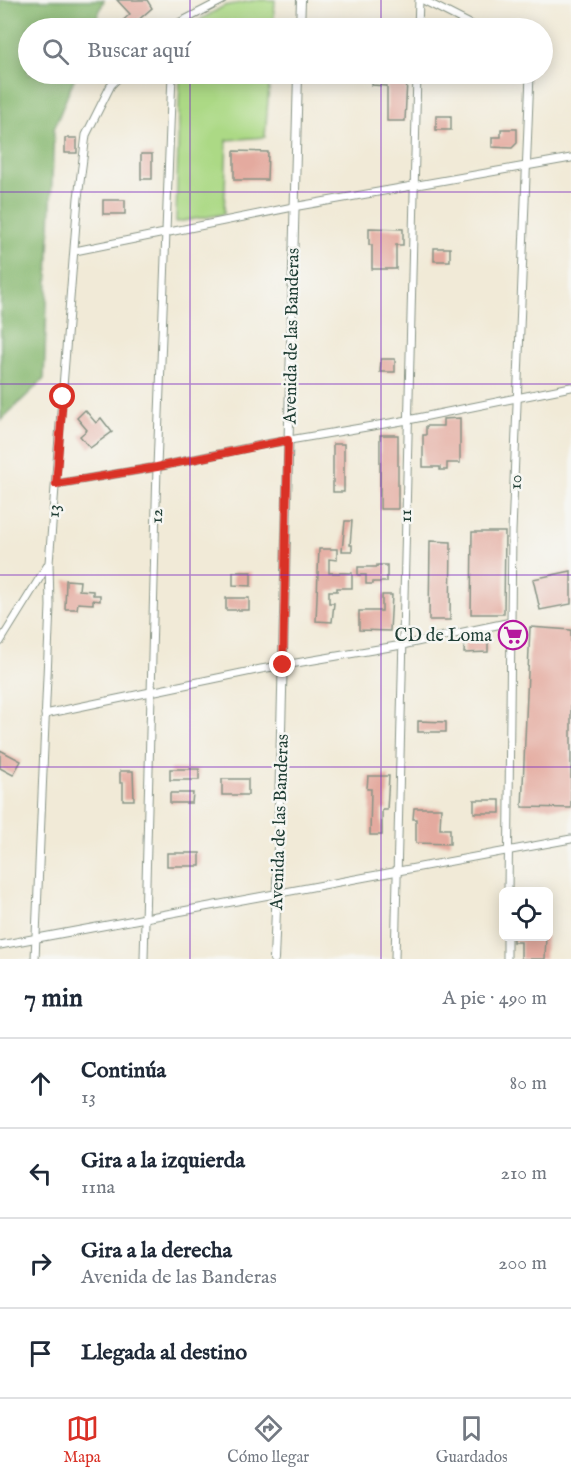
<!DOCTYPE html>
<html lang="es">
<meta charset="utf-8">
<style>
:root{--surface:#fff;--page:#f2f2f3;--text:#1f2937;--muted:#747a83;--line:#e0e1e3;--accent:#d93025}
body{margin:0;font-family:"IM FELL English",serif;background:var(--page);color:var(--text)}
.controls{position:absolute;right:18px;bottom:18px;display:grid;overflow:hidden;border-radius:9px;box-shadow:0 3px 15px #0003}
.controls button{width:54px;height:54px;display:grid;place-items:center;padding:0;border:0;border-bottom:2px solid var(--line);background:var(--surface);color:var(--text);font:30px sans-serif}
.stop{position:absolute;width:18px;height:18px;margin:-14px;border:4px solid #d93025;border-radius:50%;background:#fff}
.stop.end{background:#d93025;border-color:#fff;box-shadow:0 2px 6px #0008}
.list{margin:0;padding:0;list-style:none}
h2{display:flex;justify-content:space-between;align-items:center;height:78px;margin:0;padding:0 24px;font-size:26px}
h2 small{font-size:20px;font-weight:400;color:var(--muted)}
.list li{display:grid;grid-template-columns:39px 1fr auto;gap:18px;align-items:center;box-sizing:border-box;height:90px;padding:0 24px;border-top:2px solid var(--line)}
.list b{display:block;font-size:22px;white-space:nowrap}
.list p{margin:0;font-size:20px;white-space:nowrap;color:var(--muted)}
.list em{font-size:20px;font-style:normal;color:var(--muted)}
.icon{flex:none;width:33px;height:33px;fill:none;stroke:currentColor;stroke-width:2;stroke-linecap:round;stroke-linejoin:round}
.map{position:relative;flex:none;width:571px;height:959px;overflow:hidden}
.search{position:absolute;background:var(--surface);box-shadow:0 3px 15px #0003;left:18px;right:18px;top:18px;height:66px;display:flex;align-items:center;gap:15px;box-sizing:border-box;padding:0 21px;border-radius:33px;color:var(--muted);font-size:22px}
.sheet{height:438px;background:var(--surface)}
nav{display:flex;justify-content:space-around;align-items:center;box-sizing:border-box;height:84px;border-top:2px solid var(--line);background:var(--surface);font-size:16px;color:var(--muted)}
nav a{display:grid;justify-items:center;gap:3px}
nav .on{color:var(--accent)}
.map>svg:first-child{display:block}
.green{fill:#acd985;stroke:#668b5c;stroke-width:1.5}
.forest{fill:#89b972;stroke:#547b53;stroke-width:1.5}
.building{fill:#e4aa9f}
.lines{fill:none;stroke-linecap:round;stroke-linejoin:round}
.minor-casing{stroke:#889486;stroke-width:9}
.tertiary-casing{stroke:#889486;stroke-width:10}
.minor{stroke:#fff;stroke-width:7}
.tertiary{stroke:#fff;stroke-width:8}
.route{stroke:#d93025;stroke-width:8}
.grid{fill:none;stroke:#7b2cbf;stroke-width:1.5;stroke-opacity:0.55}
.labels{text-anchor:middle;stroke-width:5;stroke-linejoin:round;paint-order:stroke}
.street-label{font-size:18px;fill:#1f3d34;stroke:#f6f6f2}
.poi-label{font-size:18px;fill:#1f3d34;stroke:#f6f6f2;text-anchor:end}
</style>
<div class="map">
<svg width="571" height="959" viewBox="0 0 571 959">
<rect width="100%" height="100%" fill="#f6f6f2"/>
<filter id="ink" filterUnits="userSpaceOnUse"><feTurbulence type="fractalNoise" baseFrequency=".0167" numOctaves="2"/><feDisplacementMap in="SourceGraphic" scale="12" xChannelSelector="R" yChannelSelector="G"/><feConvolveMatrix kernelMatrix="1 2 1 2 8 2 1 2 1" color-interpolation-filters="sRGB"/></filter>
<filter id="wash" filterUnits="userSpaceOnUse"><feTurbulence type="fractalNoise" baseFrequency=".008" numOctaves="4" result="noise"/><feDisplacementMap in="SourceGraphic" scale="24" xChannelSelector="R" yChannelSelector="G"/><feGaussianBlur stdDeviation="1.35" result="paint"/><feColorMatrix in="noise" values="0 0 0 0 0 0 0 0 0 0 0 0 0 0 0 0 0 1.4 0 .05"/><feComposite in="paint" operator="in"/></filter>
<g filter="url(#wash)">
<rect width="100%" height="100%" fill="#f1ead7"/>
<!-- green -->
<g class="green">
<path d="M257 0H275L273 28H186L224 6Z"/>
<path d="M180 74H270L265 137 227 140 224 214 176 222Z"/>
</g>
<!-- forest -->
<path class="forest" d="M0 0H104L93 28H28V74H76L54 129 44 379 1 420Z"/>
<g id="blocks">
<!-- building -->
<g class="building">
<path d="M117 0H147L152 8 135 23 140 28H115L130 14Z"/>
<path d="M372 74H385V79L407 80 405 121H387V86L372 85Z"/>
<rect x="436" y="116" width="15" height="14"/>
<path d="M501 129H517V143L512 148 492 147V137H501Z"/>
<rect x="65" y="138" width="12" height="15"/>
<path d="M234 151 268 152 267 180H234Z"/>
<rect x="141" y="154" width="11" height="25"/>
<rect x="103" y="200" width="22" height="14"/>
<path d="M369 228 403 229V245H396V269H372V245H369Z"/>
<rect x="434" y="248" width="16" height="13"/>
<path d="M381 359H395V372H380Z"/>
<path d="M85 410 96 423 101 418 112 432 90 448 80 436 87 430 77 418Z"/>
<path d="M460 418V463H447V470H440V467H423V435H426V426H443V419Z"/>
<rect x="380" y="435" width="18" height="74"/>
<rect x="333" y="444" width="11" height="48"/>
<path d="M345 521H352L350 545H352V551H342Z"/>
<path d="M472 532H505L504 614H471Z"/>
<path d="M430 541 451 542 450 620H429Z"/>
<path d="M319 549H337V560L329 559V573H352V588H337V591H329V603H334L332 622 316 621Z"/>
<path d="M377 565H387V582H373V584H366V575H358V567H377Z"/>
<path d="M571 571V604L540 610 533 579Z"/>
<path d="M233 572H251V586L233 585Z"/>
<path d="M66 580 80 581 79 590 93 591V595H100V601L93 600V604L78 603 77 609H65Z"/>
<path d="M382 595H392L390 631 359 630V611H382Z"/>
<rect x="226" y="598" width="23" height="12"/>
<path d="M530 627 571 630V808L522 807Z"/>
<path d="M478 638H488V652L464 653 465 639H478Z"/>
<path d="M418 721 446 722V732H418Z"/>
<path d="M0 750 21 761 13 775 0 768Z"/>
<rect x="170" y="769" width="29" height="11"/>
<path d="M120 771H133L134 800H123V783H120Z"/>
<path d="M368 776H389L387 810H382V835H370L371 789H367Z"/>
<rect x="222" y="779" width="26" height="16"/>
<path d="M170 793H193L192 803H170Z"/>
<rect x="474" y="800" width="26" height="13"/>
<path d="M414 808H441L440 829H450V844L416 843V819H413Z"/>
<rect x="167" y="853" width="33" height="13"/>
<path d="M513 936H546L545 959H521V942H513Z"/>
</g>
</g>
</g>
<g filter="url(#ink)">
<use href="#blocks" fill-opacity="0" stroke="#889486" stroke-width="1.5"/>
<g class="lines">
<!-- minor casing -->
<g class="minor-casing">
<g id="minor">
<path d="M423 0 478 28"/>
<path d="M169 28 223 0"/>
<path d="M418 28 419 0"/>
<path d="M75 251 293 207 571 158"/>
<path d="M56 484 157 467 266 444 408 420 571 387"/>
<path d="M0 642 49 563"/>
<path d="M45 714 261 669 402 645 511 622"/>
<path d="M508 892 512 532 530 74"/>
<path d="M0 945 571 839"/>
<path d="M35 959 50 606 49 563 78 198 86 135 111 85 122 74"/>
<path d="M144 959 157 467 172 74"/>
<path d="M395 959 417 74"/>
<path d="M507 959V936"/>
</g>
</g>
<!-- tertiary casing -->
<g class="tertiary-casing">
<g id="tertiary">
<path d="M300 28 301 0"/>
<path d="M274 959 277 885 298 74"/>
</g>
</g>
<!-- minor -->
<use href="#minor" class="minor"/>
<!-- tertiary -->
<use href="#tertiary" class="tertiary"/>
</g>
</g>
<g class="lines" filter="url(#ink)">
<!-- route -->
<path class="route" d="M63 397 56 484 157 467 288 440 283 665"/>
</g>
<!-- grid -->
<path class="grid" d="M190 0V28M381 0V28M190 74V959M381 74V959M0 192H571M0 384H571M0 575H571M0 767H571"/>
<!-- icons -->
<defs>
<g id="supermarket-ring" transform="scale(1.5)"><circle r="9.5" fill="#f6f6f2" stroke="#b5179e" stroke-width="1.5"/><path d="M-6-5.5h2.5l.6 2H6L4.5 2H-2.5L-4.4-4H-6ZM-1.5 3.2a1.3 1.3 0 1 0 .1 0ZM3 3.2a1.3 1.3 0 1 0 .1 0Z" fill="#b5179e"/></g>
</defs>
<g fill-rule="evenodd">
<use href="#supermarket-ring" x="513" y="635"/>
</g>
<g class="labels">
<!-- street labels -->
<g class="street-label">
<text transform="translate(291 336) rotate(-89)" y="6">Avenida de las Banderas</text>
<text transform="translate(515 482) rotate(-87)" y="6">10</text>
<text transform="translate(53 511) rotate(-85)" y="6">13</text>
<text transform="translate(156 516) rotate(-89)" y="6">12</text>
<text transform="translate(405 516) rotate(-89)" y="6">11</text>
<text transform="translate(279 822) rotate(-88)" y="6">Avenida de las Banderas</text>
</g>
<!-- poi labels -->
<g class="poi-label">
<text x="492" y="641">CD de Loma</text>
</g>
</g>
</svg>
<div class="controls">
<button><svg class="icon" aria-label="locate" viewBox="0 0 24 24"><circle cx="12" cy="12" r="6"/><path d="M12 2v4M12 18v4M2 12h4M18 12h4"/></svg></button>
</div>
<div class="stop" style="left:63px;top:397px"></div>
<div class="stop end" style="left:283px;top:665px"></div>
<div class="search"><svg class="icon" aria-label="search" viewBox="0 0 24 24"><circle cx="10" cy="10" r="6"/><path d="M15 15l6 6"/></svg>Buscar aquí</div>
</div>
<section class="sheet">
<h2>7 min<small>A pie · 490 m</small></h2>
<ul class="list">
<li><svg class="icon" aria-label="ahead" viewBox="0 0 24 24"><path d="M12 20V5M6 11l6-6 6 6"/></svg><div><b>Continúa</b><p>13</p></div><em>80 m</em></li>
<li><svg class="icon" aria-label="left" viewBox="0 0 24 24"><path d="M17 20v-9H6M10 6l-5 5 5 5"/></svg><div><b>Gira a la izquierda</b><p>11na</p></div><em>210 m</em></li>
<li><svg class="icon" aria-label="right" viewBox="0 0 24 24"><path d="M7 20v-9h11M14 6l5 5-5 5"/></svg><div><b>Gira a la derecha</b><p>Avenida de las Banderas</p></div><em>200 m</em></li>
<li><svg class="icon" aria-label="arrive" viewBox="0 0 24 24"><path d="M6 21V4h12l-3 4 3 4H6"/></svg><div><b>Llegada al destino</b></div></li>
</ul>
</section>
<nav>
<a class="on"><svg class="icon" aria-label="map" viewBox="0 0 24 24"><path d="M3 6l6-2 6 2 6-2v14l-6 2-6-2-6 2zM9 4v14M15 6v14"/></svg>Mapa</a>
<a><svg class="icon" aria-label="directions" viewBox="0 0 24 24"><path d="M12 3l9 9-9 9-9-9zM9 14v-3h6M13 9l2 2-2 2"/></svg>Cómo llegar</a>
<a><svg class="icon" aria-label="saved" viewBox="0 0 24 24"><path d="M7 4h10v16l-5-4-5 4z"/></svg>Guardados</a>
</nav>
